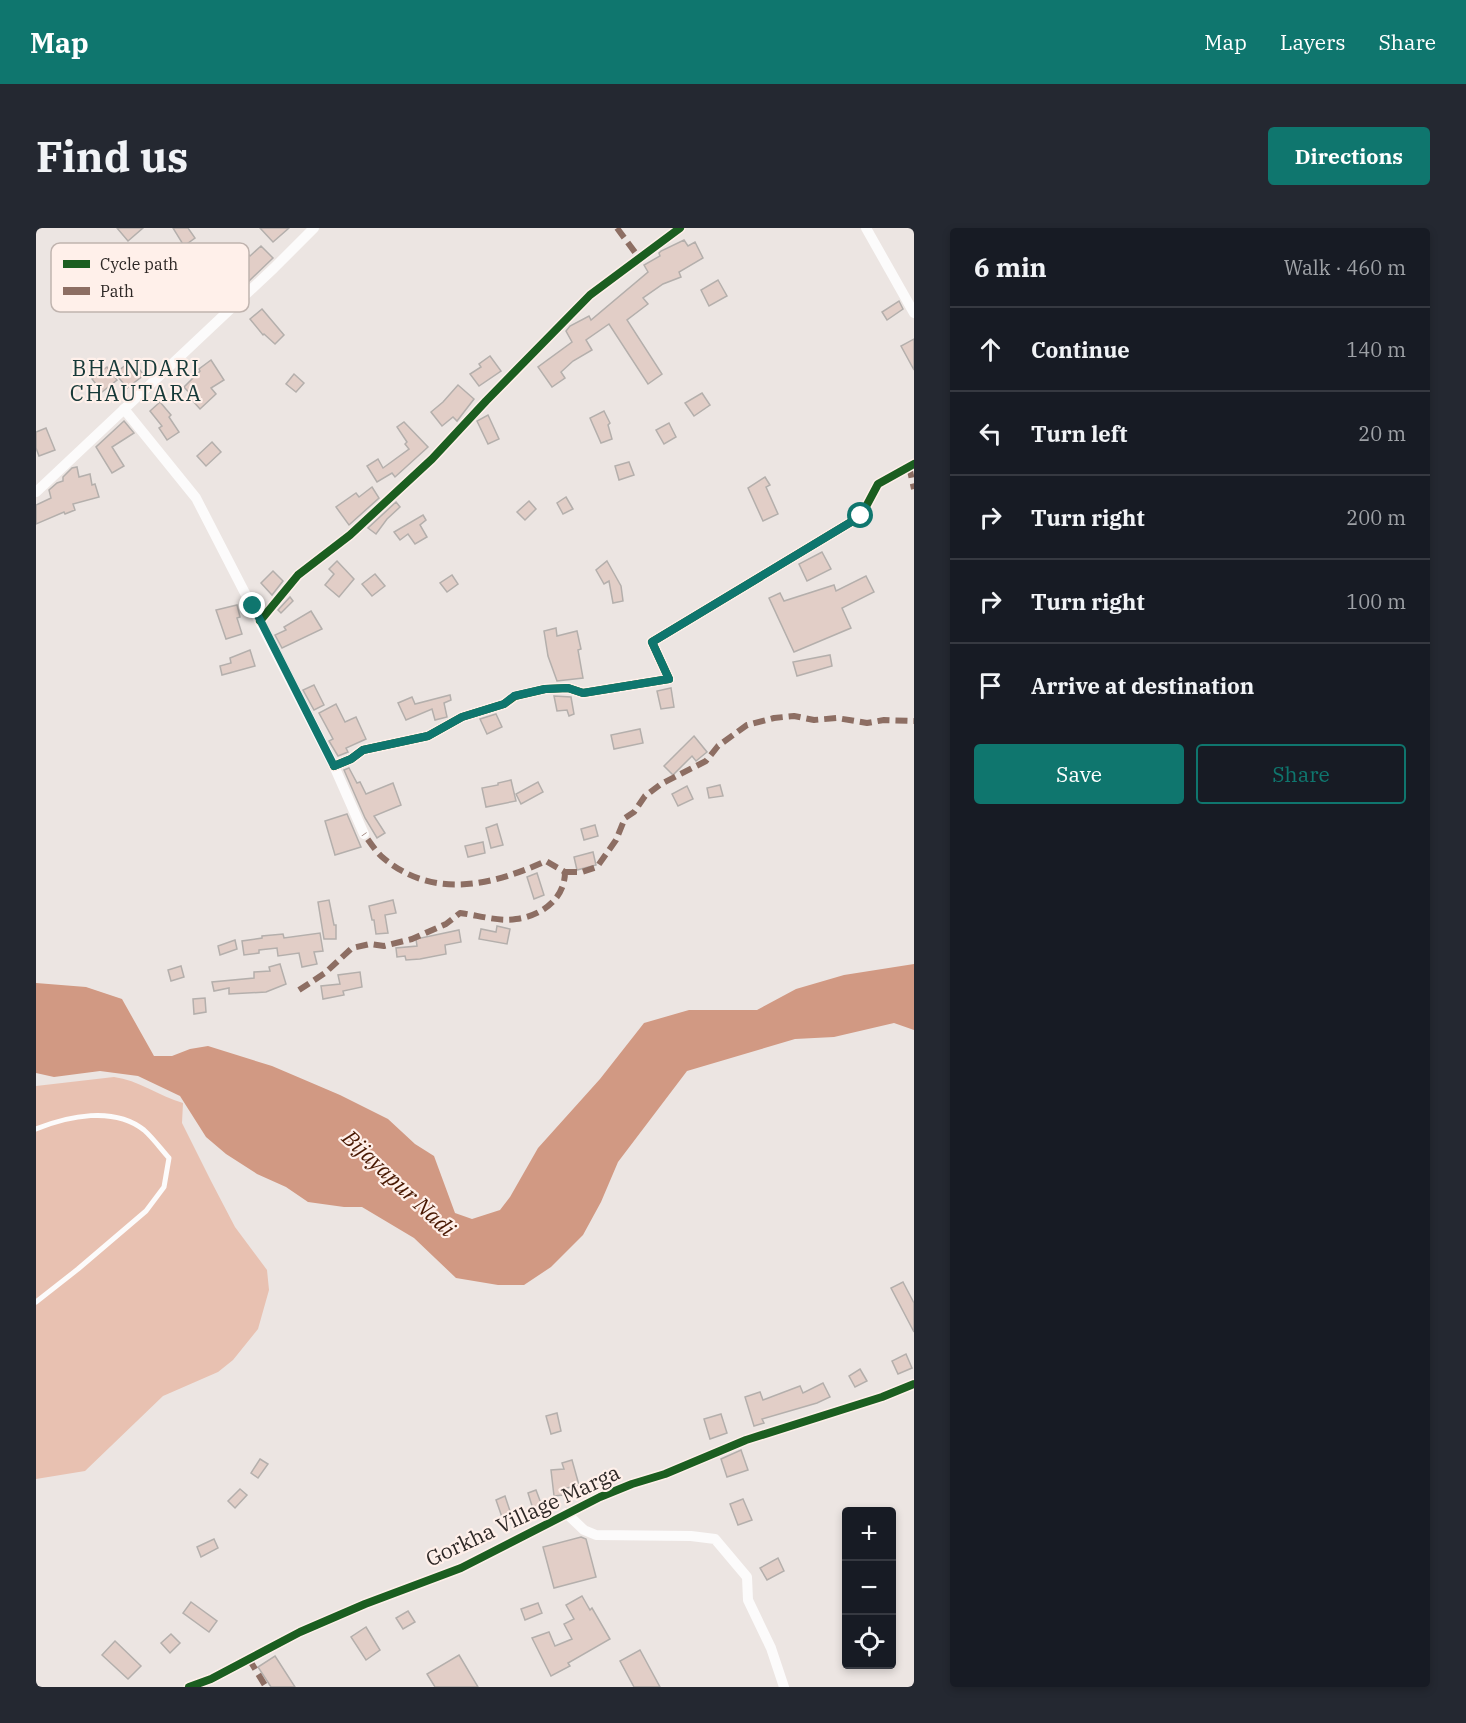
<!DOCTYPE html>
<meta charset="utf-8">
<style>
:root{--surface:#171b24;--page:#242831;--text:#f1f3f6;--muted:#9ea1a6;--line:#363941;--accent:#0f766e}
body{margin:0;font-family:"IBM Plex Serif",serif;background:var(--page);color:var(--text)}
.controls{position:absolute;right:18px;bottom:18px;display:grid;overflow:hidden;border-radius:6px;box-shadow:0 3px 9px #0003}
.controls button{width:54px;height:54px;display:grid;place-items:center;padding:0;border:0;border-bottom:2px solid var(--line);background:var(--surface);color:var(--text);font:30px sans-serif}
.stop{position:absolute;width:18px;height:18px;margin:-14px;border:4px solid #0f766e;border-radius:50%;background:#fff}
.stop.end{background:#0f766e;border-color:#fff;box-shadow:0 2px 6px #0008}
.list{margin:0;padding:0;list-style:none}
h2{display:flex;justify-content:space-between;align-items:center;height:78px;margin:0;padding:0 24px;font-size:26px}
h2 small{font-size:20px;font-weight:400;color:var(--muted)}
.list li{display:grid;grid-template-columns:39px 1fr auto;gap:18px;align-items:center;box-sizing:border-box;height:84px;padding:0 24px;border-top:2px solid var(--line)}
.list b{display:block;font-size:22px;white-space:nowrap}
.list em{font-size:20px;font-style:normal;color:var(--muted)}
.actions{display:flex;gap:12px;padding:18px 24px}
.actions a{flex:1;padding:14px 0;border:2px solid var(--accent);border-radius:6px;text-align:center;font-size:21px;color:var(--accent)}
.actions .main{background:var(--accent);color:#fff}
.icon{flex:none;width:33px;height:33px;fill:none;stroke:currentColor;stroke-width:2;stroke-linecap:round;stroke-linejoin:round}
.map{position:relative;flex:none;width:878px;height:1459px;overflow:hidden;border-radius:6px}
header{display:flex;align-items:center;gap:36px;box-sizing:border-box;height:84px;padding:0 30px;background:var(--accent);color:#fff}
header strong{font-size:28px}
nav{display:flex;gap:33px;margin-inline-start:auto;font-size:21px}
.intro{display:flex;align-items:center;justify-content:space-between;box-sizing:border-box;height:144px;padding:0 36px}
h1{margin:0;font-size:42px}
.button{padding:15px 27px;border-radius:6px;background:var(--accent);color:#fff;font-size:21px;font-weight:700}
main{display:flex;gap:36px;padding:0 36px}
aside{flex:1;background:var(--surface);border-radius:6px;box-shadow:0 3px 9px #0003}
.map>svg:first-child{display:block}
.green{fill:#e8c1b1}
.water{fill:#d19983}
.building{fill:#e2cec7;stroke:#b4afac;stroke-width:1.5}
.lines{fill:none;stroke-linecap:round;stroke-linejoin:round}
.lane{stroke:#fcfbfb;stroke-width:5}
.street{stroke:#fcfbfb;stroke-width:10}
.quiet{stroke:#8d6e63;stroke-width:6;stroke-dasharray:12 6;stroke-linecap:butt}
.cycleway-casing{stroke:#fff0ea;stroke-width:11}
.cycleway{stroke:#1b5e20;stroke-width:8}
.route{stroke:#0f766e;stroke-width:8}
.labels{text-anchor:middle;stroke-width:4.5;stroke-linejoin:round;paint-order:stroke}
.street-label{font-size:21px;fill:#2e2826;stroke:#fff0ea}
.neighbourhood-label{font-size:22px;letter-spacing:1.5px;fill:#163938;stroke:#fff0ea}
.water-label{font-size:22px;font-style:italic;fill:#491802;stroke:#fff0ea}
.key{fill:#fff0ea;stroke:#c0b4af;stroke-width:1.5}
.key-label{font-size:16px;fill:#2e2826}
</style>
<header>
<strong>Map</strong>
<nav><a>Map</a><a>Layers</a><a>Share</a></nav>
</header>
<div class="intro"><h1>Find us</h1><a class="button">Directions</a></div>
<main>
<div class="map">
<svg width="878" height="1459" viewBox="0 0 878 1459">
<rect width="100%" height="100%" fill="#ece5e2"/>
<!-- green -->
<path class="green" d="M78 849C102 852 123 868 147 875L146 895 175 953 199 999 231 1042 233 1062 222 1101 197 1132 182 1144 127 1168 49 1243 0 1251V858Z"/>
<!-- water -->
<path class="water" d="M878 736V802L858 795 798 809 759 811 651 843 582 934 565 974 547 1007 515 1039 488 1057H462L420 1050 378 1010 326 979H308L272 974 250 959 221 946 190 926 170 909 144 868 102 848 64 843 18 849 0 845V755L50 759 86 771 118 828H136L154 821 172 818 236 838 304 867 352 891 379 916 398 928 419 985 436 991 464 982 474 969 502 920 564 851 608 795 653 782H721L760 761 808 747Z"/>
<!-- building -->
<g class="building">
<path d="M81 0H107L92 13Z"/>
<path d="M137 0H152L159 10 148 18Z"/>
<path d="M224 0H253L237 14Z"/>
<path d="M648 12 652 18 659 14 667 30 643 44 645 49 627 56 607 70 612 76 591 92 626 146 612 156 573 96 550 112 556 122 537 133 525 144 529 150 516 159 502 139 536 114 530 103 534 98 553 88 555 92 612 44 608 37 624 28 623 25 625 23Z"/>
<path d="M204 18 214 28 225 18 237 30 213 53 210 51 185 74 153 36 169 22 178 32 173 36 185 50 199 38 191 30Z"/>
<path d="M682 52 691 68 673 78 665 62Z"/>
<path d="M863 73 867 81 851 92 846 84Z"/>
<path d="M226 81 248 107 239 116 228 106 227 107 214 91Z"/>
<path d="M878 111V142L865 118Z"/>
<path d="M454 128 465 143 443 158 434 146 445 139 443 136Z"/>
<path d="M175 132 188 152 175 160 180 166 164 181 155 171 157 169 148 159 164 143 163 141Z"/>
<path d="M90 137 94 142 100 137 108 147 91 160 79 145Z"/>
<path d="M71 139 81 152 66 164 56 151Z"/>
<path d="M258 146 268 155 260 164 250 156Z"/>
<path d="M422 157 438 171 421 193 417 189 406 198 395 184 407 174Z"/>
<path d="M666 165 674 177 658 188 649 175Z"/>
<path d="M124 174 135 187 133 189 143 204 131 212 123 200 126 198 114 183Z"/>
<path d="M568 183 574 195 572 197 576 211 565 215 554 190Z"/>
<path d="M452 187 463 211 452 216 441 193Z"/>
<path d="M88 193 98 205 76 219 88 238 76 245 60 219Z"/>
<path d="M368 194 392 219 359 249 356 245 341 254 331 238 342 231 347 240 373 221 369 216 371 214 361 199Z"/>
<path d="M633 195 640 209 628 216 620 202Z"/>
<path d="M10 200 19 222 3 228 0 220V204Z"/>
<path d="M176 214 185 224 170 238 161 228Z"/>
<path d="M593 234 598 247 583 252 579 238Z"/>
<path d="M41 239 43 249 54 246 56 257 59 256 63 269 37 276 39 282 29 286 28 284 0 296V277L15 270 13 262 21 255 27 253V249L36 240Z"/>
<path d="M729 249 734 257 730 259 742 286 727 293 712 260Z"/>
<path d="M336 259 343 270 313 297 300 279 320 265 323 269Z"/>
<path d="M530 269 537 281 527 286 521 275Z"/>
<path d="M493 273 500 281 489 292 481 284Z"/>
<path d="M360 274 364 279 351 291 340 306 332 300Z"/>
<path d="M387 287 390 292 384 297 391 309 379 316 372 306 364 312 358 304Z"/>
<path d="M786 324 795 341 771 353 763 336Z"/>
<path d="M301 333 318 351 303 369 289 357 298 346 293 341Z"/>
<path d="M571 333 585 358 587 373 577 375 573 353 568 356 560 342Z"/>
<path d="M237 343 247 353 236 367 225 355Z"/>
<path d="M339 346 349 358 336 368 326 356Z"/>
<path d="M416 347 422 356 411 364 404 355Z"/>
<path d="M830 348 838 364 806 380 815 400 758 424 733 370 744 365 748 373 798 357 800 363Z"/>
<path d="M254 369 257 373 245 385 242 382Z"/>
<path d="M201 377 204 389 201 390 206 406 190 411 180 382Z"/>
<path d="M275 383 286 401 246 420 239 407 250 402 248 399Z"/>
<path d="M520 400 521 408 541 403 545 421 542 422 547 450 521 453 512 428 508 403Z"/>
<path d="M214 422 219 438 186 447 184 438 195 435 194 430Z"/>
<path d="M794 427 796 438 761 448 757 434Z"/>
<path d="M278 457 288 477 278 482 267 462Z"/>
<path d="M635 460 638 479 625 481 621 463Z"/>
<path d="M414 467 415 472 408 475 411 489 399 492 396 481 370 492 362 475 376 469 379 476Z"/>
<path d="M518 468 535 469 538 486 533 488 531 482 521 483Z"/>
<path d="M300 476 309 494 320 489 330 511 310 520 312 524 302 528 293 513 297 511 283 485Z"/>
<path d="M460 486 466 499 451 506 444 491Z"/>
<path d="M604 501 607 515 578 521 575 507Z"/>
<path d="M658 508 671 524 660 533 656 528 637 547 628 538Z"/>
<path d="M313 540 321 555 324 554 330 566 357 555 365 577 338 588 349 605 341 610 329 590 308 542Z"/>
<path d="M475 552 480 573 450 579 446 560 462 557V555Z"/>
<path d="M502 554 507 564 485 576 480 566Z"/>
<path d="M684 557 687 568 673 570 671 560Z"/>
<path d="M651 558 657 571 642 578 636 566Z"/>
<path d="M311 586 325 619 299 627 289 593Z"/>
<path d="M461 596 467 617 455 620 450 600Z"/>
<path d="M559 597 562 608 548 612 545 601Z"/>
<path d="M447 614 449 625 432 629 429 618Z"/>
<path d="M557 624 560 637 541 642 538 629Z"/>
<path d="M501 645 508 667 498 671 491 649Z"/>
<path d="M293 672 298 697H300V711H288L282 674Z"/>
<path d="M357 672 360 685 349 687 352 705 340 706 338 692H336L333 678Z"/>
<path d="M461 698 474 701 471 716 443 711 445 701 460 704Z"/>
<path d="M423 702 425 714 409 717 410 726 384 731 370 732 369 728 361 729 360 720 381 718 380 711Z"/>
<path d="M284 705 287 723 278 724 281 736 266 739 263 725 242 728 241 720 223 722V725L208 727 206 713 226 710V708L247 706 248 710Z"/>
<path d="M199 712 201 721 184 727 182 718Z"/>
<path d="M244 736 250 756 230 764 193 766V760L178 763 176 754 218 750V744L234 743 233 739Z"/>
<path d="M145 738 148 749 135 753 132 742Z"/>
<path d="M324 744 326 759 307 763 308 767 287 771 285 758 304 756 302 747Z"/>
<path d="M169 770 170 784 158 786 157 771Z"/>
<path d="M867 1054 878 1075V1104L855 1060Z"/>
<path d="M870 1126 876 1140 862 1146 856 1133Z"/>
<path d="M824 1141 831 1153 819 1159 813 1148Z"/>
<path d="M787 1155 794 1169 781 1175 726 1191 728 1195 718 1198 709 1169 724 1164 727 1172 764 1158 767 1165Z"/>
<path d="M521 1185 525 1203 515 1206 510 1188Z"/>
<path d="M685 1186 691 1205 674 1211 668 1191Z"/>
<path d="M705 1222 712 1242 691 1249 685 1231Z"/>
<path d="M224 1231 232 1236 222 1250 215 1245Z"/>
<path d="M536 1232 543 1257 527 1261V1267L518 1268 515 1242 528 1241 526 1235Z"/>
<path d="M204 1261 211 1267 199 1280 192 1273Z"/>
<path d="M500 1262 506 1278 497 1281 492 1265Z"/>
<path d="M469 1268 475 1286 466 1289 460 1272Z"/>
<path d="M707 1271 716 1292 702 1297 694 1276Z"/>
<path d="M545 1309 550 1311 560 1349 518 1360 507 1319Z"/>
<path d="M178 1311 182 1320 165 1329 161 1319Z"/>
<path d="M742 1330 748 1343 731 1352 724 1340Z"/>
<path d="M546 1368 554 1382 556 1380 574 1411 532 1435 534 1438 515 1448 496 1410 513 1404 519 1418 536 1411 528 1396 538 1391 530 1377Z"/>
<path d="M155 1374 181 1393 173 1404 147 1385Z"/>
<path d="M502 1375 506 1385 489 1392 485 1381Z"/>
<path d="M372 1383 379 1394 367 1401 360 1390Z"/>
<path d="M330 1399 344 1422 330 1432 315 1409Z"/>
<path d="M135 1406 144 1415 134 1425 125 1415Z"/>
<path d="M79 1413 105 1438 92 1451 66 1427Z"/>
<path d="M604 1422 624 1459H598L584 1433Z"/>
<path d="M423 1427 442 1459H399L391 1446Z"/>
<path d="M239 1428 259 1459H235L222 1439Z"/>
</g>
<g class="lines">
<!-- lane -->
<path class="lane" d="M0 901C32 888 78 878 108 902 117 910 125 921 133 930L128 959 110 983 42 1041 0 1074"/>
<!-- street -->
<g class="street">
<path d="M830 0 878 85"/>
<path d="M88 181 160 270 298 538 328 606"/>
<path d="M0 264 238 40 278 0"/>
<path d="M224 393 262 347 314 307 396 231 450 173 554 67 644 0"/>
<path d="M298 538 315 531 327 522 392 508 426 489 468 476 479 468 509 461 532 460 547 465 633 451 616 414 825 288 842 256 878 236"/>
<path d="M530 1285 548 1302 560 1307 655 1308 679 1311 711 1349 712 1372 735 1420 748 1459"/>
<path d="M153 1459 175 1451 264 1404 329 1376 425 1340 564 1269 596 1256 629 1246 710 1212 846 1169 878 1156"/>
</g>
<!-- quiet -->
<g class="quiet">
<path d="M581 0 604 31"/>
<path d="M873 238 878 261"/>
<path d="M529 644H546L561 639 580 612 589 590 598 584 609 568 625 556 670 533 682 518 711 497 738 490 758 488 778 492 801 490 831 495 848 492 878 493"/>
<path d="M263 762 289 745 316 720 334 716 348 718 376 711 410 696 424 685C441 687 463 694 480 691 505 688 529 671 529 644L510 633C455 658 395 672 345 628 339 622 333 613 328 606"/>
<path d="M213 1431 230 1459"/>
</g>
<!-- cycleway casing -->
<g class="cycleway-casing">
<g id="cycleway">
<path d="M224 393 262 347 314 307 396 231 450 173 554 67 644 0"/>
<path d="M298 538 315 531 327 522 392 508 426 489 468 476 479 468 509 461 532 460 547 465 633 451 616 414 825 288 842 256 878 236"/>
<path d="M153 1459 175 1451 264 1404 329 1376 425 1340 564 1269 596 1256 629 1246 710 1212 846 1169 878 1156"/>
</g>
</g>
<!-- cycleway -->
<use href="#cycleway" class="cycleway"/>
</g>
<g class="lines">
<!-- route -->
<path class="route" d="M217 378 298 538 315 531 327 522 392 508 426 489 468 476 478 468 509 461 532 460 547 465 633 451 616 414 825 288"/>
</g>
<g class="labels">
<!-- street labels -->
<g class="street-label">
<text transform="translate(487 1288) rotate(-25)" y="7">Gorkha Village Marga</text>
</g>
<!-- neighbourhood labels -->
<g class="neighbourhood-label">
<text x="100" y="148">BHANDARI<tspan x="100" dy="25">CHAUTARA</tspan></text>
</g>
<!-- water labels -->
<g class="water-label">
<text transform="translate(363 955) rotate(43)" y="8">Bijayapur Nadi</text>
</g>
</g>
<!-- legend -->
<rect x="15" y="15" width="198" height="69" rx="9" class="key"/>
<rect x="27" y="32" width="27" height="8" fill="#1b5e20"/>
<rect x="27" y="59" width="27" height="8" fill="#8d6e63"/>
<g class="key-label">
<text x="64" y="42">Cycle path</text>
<text x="64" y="69">Path</text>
</g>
</svg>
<div class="controls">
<button>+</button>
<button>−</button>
<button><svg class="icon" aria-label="locate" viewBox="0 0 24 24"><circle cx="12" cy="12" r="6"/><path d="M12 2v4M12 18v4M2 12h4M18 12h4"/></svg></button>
</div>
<div class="stop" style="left:825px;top:288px"></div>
<div class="stop end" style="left:217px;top:378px"></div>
</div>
<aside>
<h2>6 min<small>Walk · 460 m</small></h2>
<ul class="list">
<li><svg class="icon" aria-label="ahead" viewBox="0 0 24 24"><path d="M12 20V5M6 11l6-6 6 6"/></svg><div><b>Continue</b></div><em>140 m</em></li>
<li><svg class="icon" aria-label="left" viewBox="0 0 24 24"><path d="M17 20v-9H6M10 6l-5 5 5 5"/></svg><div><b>Turn left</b></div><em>20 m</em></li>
<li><svg class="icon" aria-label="right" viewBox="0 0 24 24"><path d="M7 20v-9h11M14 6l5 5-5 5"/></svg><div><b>Turn right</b></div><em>200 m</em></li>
<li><svg class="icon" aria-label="right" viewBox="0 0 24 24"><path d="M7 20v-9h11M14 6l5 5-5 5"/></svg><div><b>Turn right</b></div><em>100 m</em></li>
<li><svg class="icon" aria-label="arrive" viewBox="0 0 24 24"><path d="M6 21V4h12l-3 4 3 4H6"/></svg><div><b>Arrive at destination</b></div></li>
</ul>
<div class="actions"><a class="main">Save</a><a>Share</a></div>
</aside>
</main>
